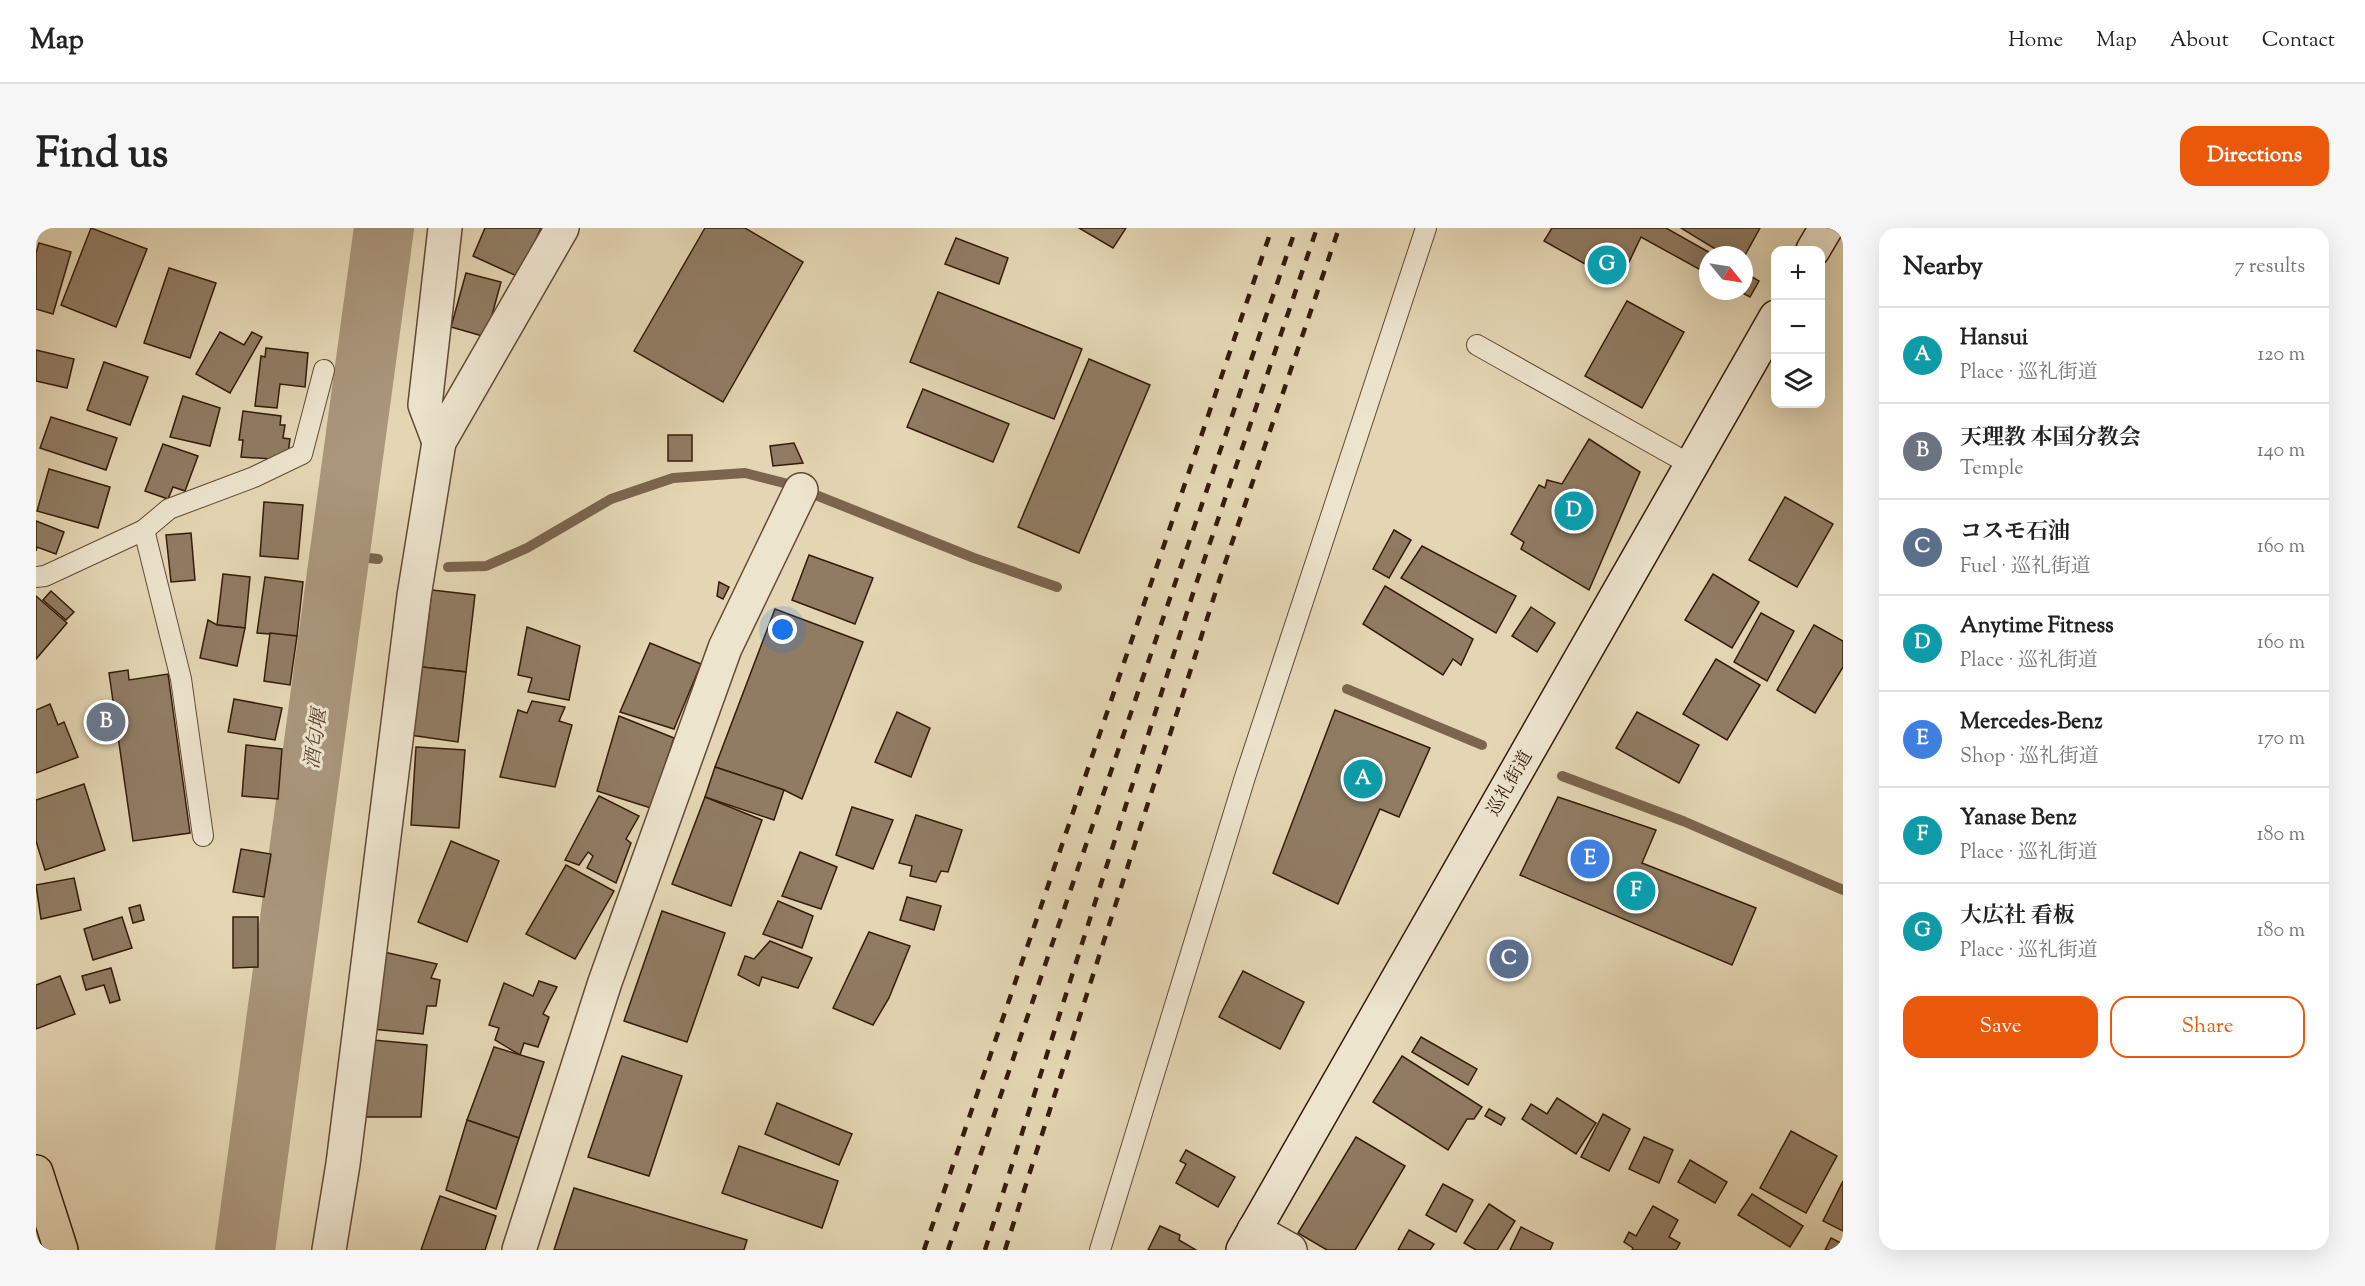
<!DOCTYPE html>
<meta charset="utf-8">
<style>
:root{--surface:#fff;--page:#f6f6f6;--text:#222;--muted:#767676;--line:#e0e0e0;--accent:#ea580c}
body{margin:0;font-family:"Sorts Mill Goudy","Noto Serif JP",serif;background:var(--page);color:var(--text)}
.controls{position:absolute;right:18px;top:18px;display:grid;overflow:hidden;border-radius:12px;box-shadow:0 6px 24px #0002}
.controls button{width:54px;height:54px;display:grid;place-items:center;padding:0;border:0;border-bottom:2px solid var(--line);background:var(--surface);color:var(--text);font:30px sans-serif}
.compass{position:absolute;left:1663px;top:18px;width:54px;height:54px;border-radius:50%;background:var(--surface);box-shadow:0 6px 24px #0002;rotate:120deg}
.you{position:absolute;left:747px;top:402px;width:21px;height:21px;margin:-15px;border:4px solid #fff;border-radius:50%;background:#1a73e8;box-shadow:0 0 0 9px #1a73e833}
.badge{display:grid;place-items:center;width:39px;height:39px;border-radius:50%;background:var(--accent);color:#fff;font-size:20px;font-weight:700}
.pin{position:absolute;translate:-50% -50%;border:3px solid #fff;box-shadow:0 2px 6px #0006}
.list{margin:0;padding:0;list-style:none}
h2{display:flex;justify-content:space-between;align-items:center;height:78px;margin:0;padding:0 24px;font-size:26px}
h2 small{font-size:20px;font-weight:400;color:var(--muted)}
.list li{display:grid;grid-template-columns:39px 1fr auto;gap:18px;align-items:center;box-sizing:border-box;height:96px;padding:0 24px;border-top:2px solid var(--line)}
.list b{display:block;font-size:22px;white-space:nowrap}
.list p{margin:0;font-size:20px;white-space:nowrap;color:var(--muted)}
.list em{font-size:20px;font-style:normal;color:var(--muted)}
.actions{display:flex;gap:12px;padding:18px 24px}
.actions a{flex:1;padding:14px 0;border:2px solid var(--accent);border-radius:18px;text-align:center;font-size:21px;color:var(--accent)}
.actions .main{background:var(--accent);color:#fff}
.icon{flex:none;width:33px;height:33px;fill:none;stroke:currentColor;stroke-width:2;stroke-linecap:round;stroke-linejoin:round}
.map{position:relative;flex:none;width:1807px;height:1022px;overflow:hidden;border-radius:18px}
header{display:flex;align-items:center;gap:36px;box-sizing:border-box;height:84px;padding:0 30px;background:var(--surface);border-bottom:2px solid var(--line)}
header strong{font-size:28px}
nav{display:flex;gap:33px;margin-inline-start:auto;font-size:21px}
.intro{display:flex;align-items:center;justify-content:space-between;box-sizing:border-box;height:144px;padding:0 36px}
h1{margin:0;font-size:42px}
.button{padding:15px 27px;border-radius:18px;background:var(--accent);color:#fff;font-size:21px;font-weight:700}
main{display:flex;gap:36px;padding:0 36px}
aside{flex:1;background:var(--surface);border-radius:18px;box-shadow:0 6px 24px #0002}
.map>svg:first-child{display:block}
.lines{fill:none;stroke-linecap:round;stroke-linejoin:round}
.stream{stroke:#7b654e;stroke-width:10}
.river{stroke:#a9967b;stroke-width:60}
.building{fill:#907c63;stroke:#361b0b;stroke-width:1.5}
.lane-casing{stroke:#624a35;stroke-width:22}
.street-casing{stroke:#624a35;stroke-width:36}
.secondary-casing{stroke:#361b0b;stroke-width:36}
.highway-casing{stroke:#361b0b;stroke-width:36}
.lane{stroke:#ede4ce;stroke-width:20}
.street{stroke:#ede4ce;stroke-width:33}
.secondary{stroke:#ede4ce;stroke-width:33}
.highway{stroke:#e4d6b4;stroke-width:33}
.rail{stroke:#361b0b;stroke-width:4.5;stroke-dasharray:10 10;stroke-linecap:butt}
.labels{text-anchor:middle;stroke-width:6;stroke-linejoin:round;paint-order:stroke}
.street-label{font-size:18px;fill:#361b0b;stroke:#ede4ce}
.water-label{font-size:20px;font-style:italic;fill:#5e4632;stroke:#ede4ce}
</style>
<header>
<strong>Map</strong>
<nav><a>Home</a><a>Map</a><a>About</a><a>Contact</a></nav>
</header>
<div class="intro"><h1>Find us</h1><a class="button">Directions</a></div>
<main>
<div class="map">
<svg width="1807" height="1022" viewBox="0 0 1807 1022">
<rect width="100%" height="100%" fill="#e4d6b4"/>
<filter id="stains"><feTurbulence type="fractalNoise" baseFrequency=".00333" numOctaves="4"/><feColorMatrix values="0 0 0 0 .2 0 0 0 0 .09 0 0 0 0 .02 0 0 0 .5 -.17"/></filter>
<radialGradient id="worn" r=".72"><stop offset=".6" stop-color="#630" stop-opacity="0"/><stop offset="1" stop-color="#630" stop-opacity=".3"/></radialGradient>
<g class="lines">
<!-- stream -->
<g class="stream">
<path d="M304 327 342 331"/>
<path d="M412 339 450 338 491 320 575 271 637 250 709 245 752 256 938 330 1021 359"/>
<path d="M1311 461 1446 517"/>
<path d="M1526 548 1647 593 1807 662"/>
</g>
<!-- river -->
<path class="river" d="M209 1022 348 0"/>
</g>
<!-- building -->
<g class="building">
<path d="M55 0 111 21 80 99 25 77Z"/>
<path d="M449 0H505L483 49 437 28Z"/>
<path d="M669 0H709L767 34 687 174 598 123Z"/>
<path d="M1043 0H1090L1077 20Z"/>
<path d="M1516 0H1630L1678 27H1672V46L1605 9 1583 55 1508 13Z"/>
<path d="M1645 0H1724L1708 29 1689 27Z"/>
<path d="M920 10 972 30 963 56 909 36Z"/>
<path d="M3 15 35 24 17 86 0 81V25Z"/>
<path d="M133 40 180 55 154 130 108 115Z"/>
<path d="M1708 44 1723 53 1714 69 1703 63H1708Z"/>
<path d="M430 45 465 54 450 109 415 99Z"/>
<path d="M902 64 1046 121 1018 191 874 134Z"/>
<path d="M1591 73 1648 104 1606 180 1549 148Z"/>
<path d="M184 104 208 117 216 104 226 109 194 165 160 146Z"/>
<path d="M230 120 272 125 269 159 244 156 241 180 219 178 225 128 229 129Z"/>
<path d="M0 122 38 131 31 160 0 153Z"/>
<path d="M1053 131 1114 157 1043 325 982 299Z"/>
<path d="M68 134 112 149 94 197 51 182Z"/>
<path d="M887 161 973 196 957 234 871 199Z"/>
<path d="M147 168 184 180 174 218 134 209Z"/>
<path d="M207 183 245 188 244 197H249L247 210 254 211 251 232 205 229 207 212H203Z"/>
<path d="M15 189 81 210 70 242 4 220Z"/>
<rect x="632" y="207" width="24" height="26"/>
<path d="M1553 211 1604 244 1553 362 1485 321 1488 314 1475 306 1503 257 1509 260 1511 252 1526 256Z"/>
<path d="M758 215 767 235 737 238 734 218Z"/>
<path d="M127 216 162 228 149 263 137 259 132 271 109 263Z"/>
<path d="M13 241 74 259 62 300 1 283Z"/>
<path d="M1749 269 1797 296 1761 359 1713 332Z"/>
<path d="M228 274 267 277 262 331 224 328Z"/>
<path d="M0 293 28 304 20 326 1 319 0 323Z"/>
<path d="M1358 302 1375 312 1353 350 1337 341Z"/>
<path d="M155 305 159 352 135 354 130 307Z"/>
<path d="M1386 318 1480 368 1460 405 1365 350Z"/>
<path d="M773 327 837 350 819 396 756 372Z"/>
<path d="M187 346 214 349 209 400 181 397Z"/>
<path d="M1677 346 1723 374 1696 420 1649 392Z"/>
<path d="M229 349 267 354 261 408 221 405Z"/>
<path d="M683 354 693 359 687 371 681 368Z"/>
<path d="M1349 358 1437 411 1425 437 1417 431 1407 447 1327 396Z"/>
<path d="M396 362 439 367 430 444 386 439Z"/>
<path d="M15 363 38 384 30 392 7 372Z"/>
<path d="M0 368 31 395 0 431Z"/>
<path d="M1495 379 1519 395 1501 424 1476 408Z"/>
<path d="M739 381 827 414 766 571 748 562 679 539Z"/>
<path d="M1725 385 1758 403 1731 453 1698 434Z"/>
<path d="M172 392 181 397 209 400 201 438 164 430Z"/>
<path d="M1778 397 1807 413V439L1779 485 1741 462Z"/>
<path d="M491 399 544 418 533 472 492 464 496 450 482 447Z"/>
<path d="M234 405 261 408 254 457 228 453Z"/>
<path d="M614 415 665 436 638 501 584 484Z"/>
<path d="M1680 431 1724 457 1691 512 1647 486Z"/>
<path d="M386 439 430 444 422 514 374 507Z"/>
<path d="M92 442 93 452 132 446 154 605 97 613 73 445Z"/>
<path d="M198 471 246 480 239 512 192 504Z"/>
<path d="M496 473 529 479 523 493 536 497 519 559 464 549 482 482 491 485Z"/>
<path d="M14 476 22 497 28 494 42 529 0 545V482Z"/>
<path d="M1299 482 1394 520 1363 589 1344 581 1302 676 1237 645Z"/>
<path d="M861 484 894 500 875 549 839 534Z"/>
<path d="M1601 484 1663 517 1643 555 1580 520Z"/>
<path d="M583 488 638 510 615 580 561 563Z"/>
<path d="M210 517 246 521 242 571 206 568Z"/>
<path d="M380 519 429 522 423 600 375 597Z"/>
<path d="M679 539 748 562 738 592 669 569Z"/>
<path d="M48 556 69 622 9 642 0 613V572Z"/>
<path d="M563 568 603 588 590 611 595 615 580 655 551 640 557 628 552 624 543 637 529 632Z"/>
<path d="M669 569 726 592 695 678 636 656Z"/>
<path d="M1522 569 1620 602 1606 635 1720 680 1696 737 1484 647Z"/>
<path d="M816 579 857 592 837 641 800 627Z"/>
<path d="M880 587 926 602 912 644 905 643 900 654 874 648 876 638 863 635Z"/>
<path d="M415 613 463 633 431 714 382 694Z"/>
<path d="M205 621 235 626 228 669 197 664Z"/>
<path d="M764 624 801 639 785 681 746 668Z"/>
<path d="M530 637 578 663 539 731 490 706Z"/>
<path d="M38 650 45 682 5 691 0 657Z"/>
<path d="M871 669 905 678 898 702 864 692Z"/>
<path d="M742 673 777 688 766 720 727 706Z"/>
<path d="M104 677 108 692 97 695 93 680Z"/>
<path d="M626 683 689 705 651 814 588 793Z"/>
<path d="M86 689 96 720 57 732 48 701Z"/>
<path d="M197 689H222V739L197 740Z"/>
<path d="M833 704 874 718 853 770 837 797 797 780Z"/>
<path d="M734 713 776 730 762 760 726 749 723 758 702 747 709 728 718 731Z"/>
<path d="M348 724 401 736 395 750 404 752 400 778H391L387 806 336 801Z"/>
<path d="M75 740 84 772 74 775 68 757 50 762 46 748Z"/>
<path d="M1207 743 1268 774 1244 821 1183 789Z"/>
<path d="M24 748 39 786 0 801V757Z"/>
<path d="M503 753 521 759 507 786 513 789 502 819 488 815 484 827 459 812 463 800 453 797 468 755 497 768Z"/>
<path d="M1385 809 1441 841 1432 857 1376 824Z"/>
<path d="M337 812 391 817 385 889H329Z"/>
<path d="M458 819 508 834 483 910 431 892Z"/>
<path d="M586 828 646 848 613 948 552 929Z"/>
<path d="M1366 828 1446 879 1438 891H1431L1412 922 1337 874Z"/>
<path d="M1521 870 1560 895 1540 926 1486 891 1495 876 1511 886Z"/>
<path d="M741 875 816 906 803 937 729 906Z"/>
<path d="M1453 881 1469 890 1465 897 1449 888Z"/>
<path d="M1567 886 1594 901 1573 943 1545 929Z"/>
<path d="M431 892 483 910 460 981 410 962Z"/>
<path d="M1755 903 1801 928 1770 985 1724 960Z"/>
<path d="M1320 909 1369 938 1319 1022H1291L1262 1005Z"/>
<path d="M1608 909 1637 922 1623 955 1593 941Z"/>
<path d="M703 918 802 953 786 1000 686 965Z"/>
<path d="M1150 922 1199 949 1182 979 1140 955 1150 936 1144 933Z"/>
<path d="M1654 932 1691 954 1679 975 1642 954Z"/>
<path d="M1807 953V1003L1787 993Z"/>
<path d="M1407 956 1437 972 1420 1004 1390 987Z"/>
<path d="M538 960 711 1012 708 1022H518Z"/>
<path d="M1716 966 1767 998 1754 1019 1702 987Z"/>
<path d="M404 968 460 988 449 1022H385Z"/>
<path d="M1453 976 1479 993 1461 1022H1440L1428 1015Z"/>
<path d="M1617 978 1642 992 1633 1009 1644 1015 1640 1022H1596L1597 1020 1588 1014 1593 1004 1600 1008Z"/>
<path d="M1124 998 1144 1007 1143 1012 1160 1022H1112Z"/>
<path d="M1485 999 1517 1015 1514 1022H1474Z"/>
<path d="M1373 1002 1398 1016 1394 1022H1362Z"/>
<path d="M1795 1010 1807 1016V1022H1789Z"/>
</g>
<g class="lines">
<!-- lane casing -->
<g class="lane-casing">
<g id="lane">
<path d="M1441 117 1655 237"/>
<path d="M108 302 145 451 167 608"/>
<path d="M0 349 9 348 108 302 133 281 218 249 266 226 288 142"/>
<path d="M1064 1022 1209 549 1390 0"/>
</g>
</g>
<!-- street casing -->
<g class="street-casing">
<g id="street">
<path d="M403 214 389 177 409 0"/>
<path d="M1218 1002 1254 1022"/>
<path d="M293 1022 307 936 378 368 403 214 526 0"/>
<path d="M483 1022 569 754 689 420 765 262"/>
</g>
</g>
<!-- secondary casing -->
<g class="secondary-casing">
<g id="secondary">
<path d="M1777 22 1790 0"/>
<path d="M1207 1022 1740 89"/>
</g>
</g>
<!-- highway casing -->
<g class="highway-casing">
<path id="highway" d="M0 944 25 1022"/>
</g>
<!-- lane -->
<use href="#lane" class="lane"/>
<!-- street -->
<use href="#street" class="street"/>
<!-- secondary -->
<use href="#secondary" class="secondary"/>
<!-- highway -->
<use href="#highway" class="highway"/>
<!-- rail -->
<g class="rail">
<path d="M888 1022 1236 0"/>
<path d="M912 1022 1260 0"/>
<path d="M949 1022 1159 359 1281 0"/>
<path d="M969 1022 1185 347 1303 0"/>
</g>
</g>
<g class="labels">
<!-- street labels -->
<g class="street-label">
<text transform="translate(1473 555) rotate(-60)" y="6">巡礼街道</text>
</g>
<!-- water labels -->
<g class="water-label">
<text transform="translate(279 511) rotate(-82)" y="7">酒匂堰</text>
</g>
</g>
<rect width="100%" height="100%" filter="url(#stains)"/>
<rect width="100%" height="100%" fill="url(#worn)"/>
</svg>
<div class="controls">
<button>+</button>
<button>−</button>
<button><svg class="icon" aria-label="layers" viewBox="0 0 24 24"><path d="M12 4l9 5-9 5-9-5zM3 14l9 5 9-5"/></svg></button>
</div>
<svg class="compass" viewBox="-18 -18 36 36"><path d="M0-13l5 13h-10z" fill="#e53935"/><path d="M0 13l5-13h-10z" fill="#767676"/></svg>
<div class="you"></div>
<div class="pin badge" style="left:1327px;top:551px;background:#0f9aa8">A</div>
<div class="pin badge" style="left:70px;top:494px;background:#6b7280">B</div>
<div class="pin badge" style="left:1473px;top:731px;background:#5c6f8a">C</div>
<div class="pin badge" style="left:1538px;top:283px;background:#0f9aa8">D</div>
<div class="pin badge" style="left:1554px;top:631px;background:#3f7fe0">E</div>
<div class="pin badge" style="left:1600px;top:663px;background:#0f9aa8">F</div>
<div class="pin badge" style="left:1571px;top:37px;background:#0f9aa8">G</div>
</div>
<aside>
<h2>Nearby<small>7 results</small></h2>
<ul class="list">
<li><span class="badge" style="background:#0f9aa8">A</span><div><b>Hansui</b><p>Place · 巡礼街道</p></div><em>120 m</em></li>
<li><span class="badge" style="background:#6b7280">B</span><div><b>天理教 本国分教会</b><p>Temple</p></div><em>140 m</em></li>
<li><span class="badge" style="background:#5c6f8a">C</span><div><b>コスモ石油</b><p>Fuel · 巡礼街道</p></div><em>160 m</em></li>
<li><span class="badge" style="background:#0f9aa8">D</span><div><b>Anytime Fitness</b><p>Place · 巡礼街道</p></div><em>160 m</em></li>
<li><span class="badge" style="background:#3f7fe0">E</span><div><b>Mercedes-Benz</b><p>Shop · 巡礼街道</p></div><em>170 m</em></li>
<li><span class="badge" style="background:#0f9aa8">F</span><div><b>Yanase Benz</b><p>Place · 巡礼街道</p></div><em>180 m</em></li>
<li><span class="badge" style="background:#0f9aa8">G</span><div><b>大広社 看板</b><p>Place · 巡礼街道</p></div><em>180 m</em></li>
</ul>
<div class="actions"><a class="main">Save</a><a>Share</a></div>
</aside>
</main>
